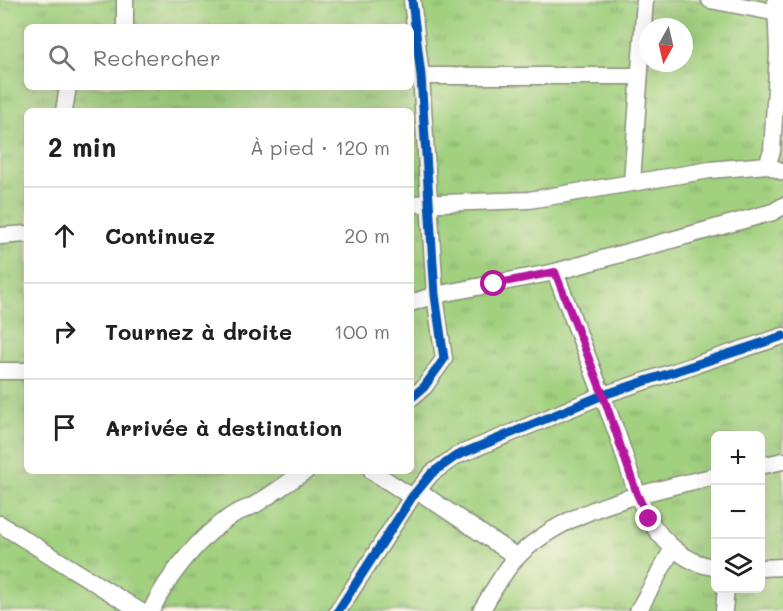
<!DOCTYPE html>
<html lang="fr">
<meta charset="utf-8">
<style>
:root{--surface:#fff;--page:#f6f6f6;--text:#202124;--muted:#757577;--line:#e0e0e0}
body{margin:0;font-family:Mali,sans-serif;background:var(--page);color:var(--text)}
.controls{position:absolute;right:18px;bottom:18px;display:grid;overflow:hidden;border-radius:9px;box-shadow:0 6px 24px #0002}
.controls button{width:54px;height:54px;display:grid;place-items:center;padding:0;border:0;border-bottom:2px solid var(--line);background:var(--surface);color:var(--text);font:30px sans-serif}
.compass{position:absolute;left:639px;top:18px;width:54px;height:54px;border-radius:50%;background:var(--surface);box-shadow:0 6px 24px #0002;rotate:188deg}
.stop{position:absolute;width:18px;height:18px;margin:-14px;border:4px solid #b5179e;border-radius:50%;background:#fff}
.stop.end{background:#b5179e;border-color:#fff;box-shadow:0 2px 6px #0008}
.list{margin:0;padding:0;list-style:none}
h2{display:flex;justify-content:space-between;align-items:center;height:78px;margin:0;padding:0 24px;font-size:26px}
h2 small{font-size:20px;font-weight:400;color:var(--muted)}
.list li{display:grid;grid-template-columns:39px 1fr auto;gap:18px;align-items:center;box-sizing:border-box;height:96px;padding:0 24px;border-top:2px solid var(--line)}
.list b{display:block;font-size:22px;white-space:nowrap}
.list em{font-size:20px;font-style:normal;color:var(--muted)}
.icon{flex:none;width:33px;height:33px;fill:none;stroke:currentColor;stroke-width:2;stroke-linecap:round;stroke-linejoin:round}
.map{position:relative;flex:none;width:783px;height:611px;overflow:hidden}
.search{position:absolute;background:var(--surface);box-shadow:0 6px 24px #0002;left:24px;top:24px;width:390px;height:66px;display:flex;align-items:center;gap:15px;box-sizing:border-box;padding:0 21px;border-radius:9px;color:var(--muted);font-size:22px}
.panel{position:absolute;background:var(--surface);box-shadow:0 6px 24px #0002;left:24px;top:108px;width:390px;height:366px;border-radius:9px}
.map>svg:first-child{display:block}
.park{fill:url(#park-tufts);stroke:#60865a;stroke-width:1.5;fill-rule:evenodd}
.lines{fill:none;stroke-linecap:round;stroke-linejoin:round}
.minor-casing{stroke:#8a8f7d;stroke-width:19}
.minor{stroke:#fff;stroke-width:16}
.cycleway-casing{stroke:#fcf5e5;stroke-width:13}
.cycleway{stroke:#0057b8;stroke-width:9}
.route{stroke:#b5179e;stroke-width:8}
</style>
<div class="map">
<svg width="783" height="611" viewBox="0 0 783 611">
<defs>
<pattern id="park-tufts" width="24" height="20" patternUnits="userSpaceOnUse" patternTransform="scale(1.5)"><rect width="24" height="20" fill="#a1d07f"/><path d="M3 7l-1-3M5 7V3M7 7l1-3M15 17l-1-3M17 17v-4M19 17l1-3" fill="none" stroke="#83aa69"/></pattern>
</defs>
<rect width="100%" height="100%" fill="#fcf5e5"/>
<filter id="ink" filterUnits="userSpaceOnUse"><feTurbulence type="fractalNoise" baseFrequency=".0167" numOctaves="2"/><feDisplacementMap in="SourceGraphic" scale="12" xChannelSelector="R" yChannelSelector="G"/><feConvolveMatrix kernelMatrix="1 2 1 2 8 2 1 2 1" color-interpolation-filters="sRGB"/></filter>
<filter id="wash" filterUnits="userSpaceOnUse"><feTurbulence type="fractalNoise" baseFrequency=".008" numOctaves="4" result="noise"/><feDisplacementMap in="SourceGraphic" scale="24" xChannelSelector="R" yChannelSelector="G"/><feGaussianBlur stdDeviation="1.35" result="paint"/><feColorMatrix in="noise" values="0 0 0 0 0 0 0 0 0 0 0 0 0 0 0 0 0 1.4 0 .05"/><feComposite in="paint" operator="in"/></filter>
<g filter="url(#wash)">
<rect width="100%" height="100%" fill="#f4e1c6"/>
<!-- park -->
<path class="park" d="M0 0H783V611H0ZM27 27H411V87H27ZM648 27H684V63H648ZM27 111H411V471H27ZM716 436H760V588H716Z"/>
</g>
<g filter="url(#ink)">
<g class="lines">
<!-- minor casing -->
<g class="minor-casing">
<g id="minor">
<path d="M710 0 783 14"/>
<path d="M776 0 778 54 772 151 767 165 783 172"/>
<path d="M125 27V0"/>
<path d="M411 76H638"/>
<path d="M64 111 68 87"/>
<path d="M632 182 645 0"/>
<path d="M411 204 529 200 710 170 767 165"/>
<path d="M0 236 27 234"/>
<path d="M555 272C575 325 596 378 616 431 627 460 633 490 648 517 661 541 687 565 716 567"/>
<path d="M411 303 435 295 555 272 773 212 783 206"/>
<path d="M0 371H27"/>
<path d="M411 398 424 387 444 359 435 295 421 76 412 0"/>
<path d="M760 466 783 461"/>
<path d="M372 471 412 497"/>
<path d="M418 491 517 557"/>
<path d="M0 524 140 611"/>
<path d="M760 568 783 567"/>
<path d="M151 611C167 577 199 537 231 516 238 511 248 509 256 504 273 494 289 481 306 471"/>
<path d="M338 611 412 497 432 473 456 456 603 395 783 336"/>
<path d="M481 611C492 593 502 573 517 557 566 508 650 491 716 476"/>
<path d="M638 611 673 548"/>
<path d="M724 611 726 588"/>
</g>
</g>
<!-- minor -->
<use href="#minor" class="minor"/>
<!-- cycleway casing -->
<g class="cycleway-casing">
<g id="cycleway">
<path d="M411 398 424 387 444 359 435 295 421 76 412 0"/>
<path d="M338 611 412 497 432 473 456 456 603 395 783 336"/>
</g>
</g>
<!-- cycleway -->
<use href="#cycleway" class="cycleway"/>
</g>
</g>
<g class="lines" filter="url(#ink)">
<!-- route -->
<path class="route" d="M494 284 555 272 603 395 637 494 649 519"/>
</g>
</svg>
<div class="controls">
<button>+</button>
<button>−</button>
<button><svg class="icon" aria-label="layers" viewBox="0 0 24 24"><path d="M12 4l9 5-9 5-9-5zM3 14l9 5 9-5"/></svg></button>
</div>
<svg class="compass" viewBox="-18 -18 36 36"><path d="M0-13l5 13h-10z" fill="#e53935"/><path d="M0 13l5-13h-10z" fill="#757577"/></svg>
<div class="stop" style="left:494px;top:284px"></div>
<div class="stop end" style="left:649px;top:519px"></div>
<div class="search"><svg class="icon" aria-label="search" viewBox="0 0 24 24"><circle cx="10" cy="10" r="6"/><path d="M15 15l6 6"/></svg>Rechercher</div>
<section class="panel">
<h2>2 min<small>À pied · 120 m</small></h2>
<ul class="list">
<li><svg class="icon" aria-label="ahead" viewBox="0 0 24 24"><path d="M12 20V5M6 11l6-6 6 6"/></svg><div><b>Continuez</b></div><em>20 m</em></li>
<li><svg class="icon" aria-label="right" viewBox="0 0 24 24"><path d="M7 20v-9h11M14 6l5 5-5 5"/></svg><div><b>Tournez à droite</b></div><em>100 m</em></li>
<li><svg class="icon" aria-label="arrive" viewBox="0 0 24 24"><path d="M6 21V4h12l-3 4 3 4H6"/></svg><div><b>Arrivée à destination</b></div></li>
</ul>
</section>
</div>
